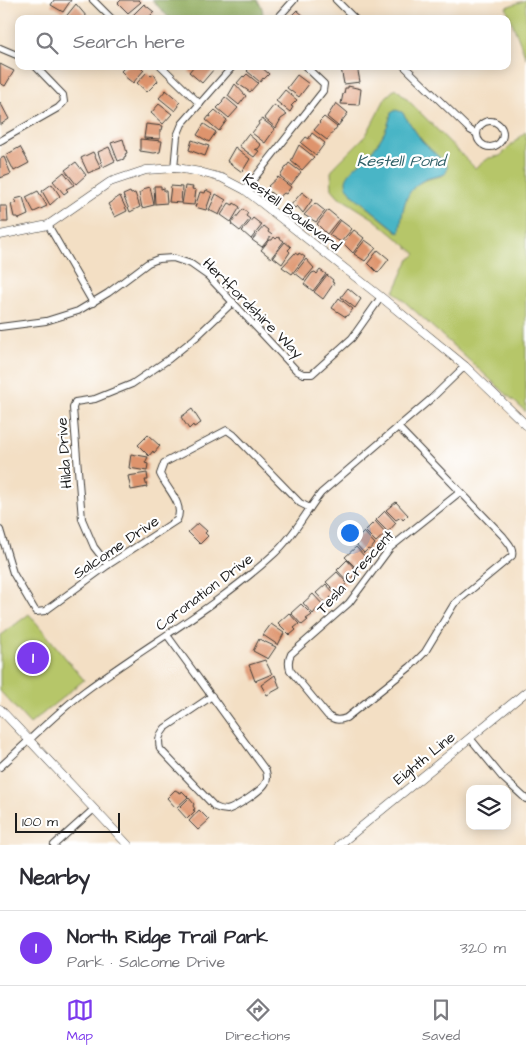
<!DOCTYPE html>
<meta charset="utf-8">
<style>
:root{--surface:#fff;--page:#f7f7f7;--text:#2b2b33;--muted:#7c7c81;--line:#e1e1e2;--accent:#7c3aed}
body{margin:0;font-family:"Architects Daughter",sans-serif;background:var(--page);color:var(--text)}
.controls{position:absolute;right:15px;bottom:15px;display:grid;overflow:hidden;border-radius:10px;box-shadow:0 2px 12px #0003}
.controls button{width:45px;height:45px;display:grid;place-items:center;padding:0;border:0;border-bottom:1px solid var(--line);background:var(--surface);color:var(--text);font:25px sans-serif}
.scale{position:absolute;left:15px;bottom:12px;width:105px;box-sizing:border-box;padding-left:5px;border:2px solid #1c1c1c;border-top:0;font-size:14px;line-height:18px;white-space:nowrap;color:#1c1c1c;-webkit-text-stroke:4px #fff;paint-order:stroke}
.you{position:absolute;left:349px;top:532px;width:18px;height:18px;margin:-12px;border:4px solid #fff;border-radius:50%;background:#1a73e8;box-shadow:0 0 0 8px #1a73e833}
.badge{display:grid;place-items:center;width:32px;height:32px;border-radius:50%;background:var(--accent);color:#fff;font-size:16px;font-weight:700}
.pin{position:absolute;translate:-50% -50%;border:2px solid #fff;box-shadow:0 1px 5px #0006}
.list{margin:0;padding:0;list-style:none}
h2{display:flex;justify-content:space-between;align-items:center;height:65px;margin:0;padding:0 20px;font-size:21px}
h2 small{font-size:16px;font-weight:400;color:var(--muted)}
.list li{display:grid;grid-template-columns:32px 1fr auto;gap:15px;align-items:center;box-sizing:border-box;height:75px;padding:0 20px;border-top:1px solid var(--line)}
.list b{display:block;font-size:19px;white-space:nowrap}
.list p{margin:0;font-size:16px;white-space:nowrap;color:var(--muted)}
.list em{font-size:16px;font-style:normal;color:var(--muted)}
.icon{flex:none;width:28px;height:28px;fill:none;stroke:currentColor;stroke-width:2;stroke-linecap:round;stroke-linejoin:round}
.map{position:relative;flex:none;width:526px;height:845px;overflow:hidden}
.search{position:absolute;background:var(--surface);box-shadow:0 2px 12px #0003;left:15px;right:15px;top:15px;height:55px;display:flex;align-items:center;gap:12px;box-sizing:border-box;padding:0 18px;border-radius:10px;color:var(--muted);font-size:19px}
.sheet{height:140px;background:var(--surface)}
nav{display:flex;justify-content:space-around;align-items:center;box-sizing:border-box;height:70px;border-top:1px solid var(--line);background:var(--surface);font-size:14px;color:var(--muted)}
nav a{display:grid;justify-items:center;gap:2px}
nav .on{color:var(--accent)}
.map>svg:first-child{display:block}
.green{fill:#b6c669;stroke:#697142;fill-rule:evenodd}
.forest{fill:#90ab5d;stroke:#56643c}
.water{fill:#4ab5c6;stroke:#336871}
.building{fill:#de946d}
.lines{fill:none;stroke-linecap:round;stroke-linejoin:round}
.minor-casing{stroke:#3c3935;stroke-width:8}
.tertiary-casing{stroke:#3c3935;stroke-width:9}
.minor{stroke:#fff;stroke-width:6}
.tertiary{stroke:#fff;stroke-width:8}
.labels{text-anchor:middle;stroke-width:4.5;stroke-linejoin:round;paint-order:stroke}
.street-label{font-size:15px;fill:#1c1c1c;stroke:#fff}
.water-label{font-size:16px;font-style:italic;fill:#316168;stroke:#fff}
</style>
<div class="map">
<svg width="526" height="845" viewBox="0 0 526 845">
<rect width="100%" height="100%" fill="#fff"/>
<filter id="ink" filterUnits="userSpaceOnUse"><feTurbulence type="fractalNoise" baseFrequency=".02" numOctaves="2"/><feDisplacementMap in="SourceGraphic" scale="10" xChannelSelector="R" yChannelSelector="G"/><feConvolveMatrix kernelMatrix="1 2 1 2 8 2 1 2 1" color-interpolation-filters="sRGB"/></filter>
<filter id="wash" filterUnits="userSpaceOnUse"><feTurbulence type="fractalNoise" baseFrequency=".0096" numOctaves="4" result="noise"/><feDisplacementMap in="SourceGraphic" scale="20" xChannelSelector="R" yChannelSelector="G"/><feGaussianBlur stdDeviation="1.12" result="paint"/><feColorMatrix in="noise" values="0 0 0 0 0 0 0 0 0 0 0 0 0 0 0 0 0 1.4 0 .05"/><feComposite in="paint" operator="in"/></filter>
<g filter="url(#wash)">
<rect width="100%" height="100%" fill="#f3dfc4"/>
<!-- green -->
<g class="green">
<path d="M526 0V58L506 7Z"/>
<path d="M396 88 475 168 489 158 500 156 526 131V412L394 292 408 261 416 254 374 219 339 197 332 189 331 172 336 165 366 135 386 97ZM402 112C414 130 426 149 444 162L441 176C401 183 406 201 399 233L353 195C350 190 346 187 347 181 347 170 368 158 374 148 382 138 389 126 391 113Z"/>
<path d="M29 614 84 680 30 724 0 691V636Z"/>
</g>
<!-- forest -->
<path class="forest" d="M152 0H257C262 6 264 11 262 19H170Z"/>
<!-- water -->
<path class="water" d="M396 110 402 112 422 141 447 165V170L445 174C437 177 429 177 422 181 403 192 402 214 400 233L353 195C350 190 346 187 346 181 347 170 368 158 374 148 382 138 389 126 391 113Z"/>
<g id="blocks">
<!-- building -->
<g class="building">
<path d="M54 0H71L63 12 51 5Z"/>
<path d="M121 0H139L141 2 128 13 118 3Z"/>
<path d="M76 4 87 17 85 19H64Z"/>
<path d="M144 4 154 12 150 16 153 19H135L132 16Z"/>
<path d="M297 10 305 17 303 19H288Z"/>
<path d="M0 64 14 71 5 86 0 83Z"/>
<path d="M126 66H140L144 70 133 83 124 76 125 75 121 71Z"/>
<path d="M194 66H211L214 69 202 83 189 72Z"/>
<path d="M251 66H260L269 74 264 79 263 78 260 82 247 71Z"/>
<path d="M350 66H357L360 82 344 84 341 68Z"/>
<path d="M147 72 151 76 154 74 158 81 147 92 137 83Z"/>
<path d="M247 74 258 83 250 92 237 83 243 76 244 77Z"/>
<path d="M297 75 309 84 299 97 287 88Z"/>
<path d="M235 84 246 96 239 105 228 96Z"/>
<path d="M348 86 361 89 359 105 341 104 343 94H344L345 88H348Z"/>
<path d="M166 90 180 102 178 104 179 106 175 111 159 98Z"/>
<path d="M285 90 297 100 291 106 293 107 290 112 276 101Z"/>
<path d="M225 97 238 108 229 118 217 108 223 102 222 101Z"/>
<path d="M0 102 9 119 0 125Z"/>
<path d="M336 103 348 113 338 126 327 117Z"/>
<path d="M159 104 172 114 163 124 151 113Z"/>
<path d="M274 105 287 115 281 119 276 128 264 118Z"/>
<path d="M215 110 227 120 219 131 206 120 209 116 211 117 210 115Z"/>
<path d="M324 117 337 127 327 140 314 130 320 123 319 122Z"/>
<path d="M262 119 275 129 265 143 252 133 259 124 258 122Z"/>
<path d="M146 124 163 126 162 130H160V139L144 138Z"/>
<path d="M204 124 216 132 209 142 197 135Z"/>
<path d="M312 133 325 143 316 155 301 143 306 137 309 139V138Z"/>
<path d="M248 134 261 145 258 149H255L259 151 254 157 239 146Z"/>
<path d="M123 139 127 153 125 154 126 156 124 157V159L118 161 111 143Z"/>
<path d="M140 139 162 141 160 152 154 153 140 151Z"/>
<path d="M192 140 209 146 205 156 189 150Z"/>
<path d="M299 145 314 157 302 170 291 161Z"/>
<path d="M20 147 29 163 14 171 6 155Z"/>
<path d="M109 147 115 161 103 167 98 152Z"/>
<path d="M235 147 250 159 242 172 227 161Z"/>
<path d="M93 152 101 168 88 173 81 158Z"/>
<path d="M4 157 11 174 0 178V159Z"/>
<path d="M76 162 86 175 76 184 65 170Z"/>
<path d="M289 163 301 172 291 185 280 176Z"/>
<path d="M64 172 74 185 66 189 68 191 64 194 53 181Z"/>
<path d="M278 177 291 187 286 194 284 193 278 198 267 190 269 187 268 186Z"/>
<path d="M52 184 60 196 50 205 42 191Z"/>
<path d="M154 186H161V189L164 188V191H166L167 203 155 204Z"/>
<path d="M171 186 182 187 181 203 169 202Z"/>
<path d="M185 186 193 187 192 189 196 190 194 205 182 204Z"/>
<path d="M150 187 154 205 142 208 139 193 143 191V189Z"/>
<path d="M206 190 212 193 206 210 195 207 200 192 205 193Z"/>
<path d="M38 191 47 206 34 212 26 197Z"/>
<path d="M130 192 131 194 135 193 140 207 130 212 123 195Z"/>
<path d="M302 192 312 200 303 213 297 206 295 208 291 205Z"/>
<path d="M216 194 226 200 219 215 209 210Z"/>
<path d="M120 196 127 211 115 217 108 204Z"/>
<path d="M23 197 28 215 19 219 18 217H14L11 204 17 203 15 199Z"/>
<path d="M229 203 233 205 234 203 240 207 231 222 221 215Z"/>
<path d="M315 203 325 211 316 222 304 215Z"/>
<path d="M0 206H7L8 222H0Z"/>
<path d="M243 209 248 213 246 216 250 219 240 231 231 224Z"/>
<path d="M328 210 339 219 327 234 317 224Z"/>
<path d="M253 218 262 225 251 239 242 231Z"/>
<path d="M340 220 352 229 341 242 329 235Z"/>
<path d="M264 226 269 230 268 232 272 235 262 247 252 240Z"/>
<path d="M354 230 364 238 353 253 343 243Z"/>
<path d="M274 237 276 239 278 237 284 241 271 258 261 250 269 240H272Z"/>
<path d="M365 240 376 248 365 261 354 254Z"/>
<path d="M285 242 291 247 288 250 290 252 282 264 273 257Z"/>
<path d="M378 250 389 259 378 273 368 263Z"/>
<path d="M295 253 298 255 299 253 305 257 292 274 282 267Z"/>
<path d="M306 259 314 268 304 280 295 273Z"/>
<path d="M320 270 326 274 313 291 304 284 312 273 315 272 317 274Z"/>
<path d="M327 275 333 280 332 282 334 283 323 299 314 292Z"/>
<path d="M348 288 361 299 355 308 341 297Z"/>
<path d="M339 298 353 309 346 317 332 308Z"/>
<path d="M192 409 201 423 194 427 193 425 189 429 181 417Z"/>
<path d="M148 435 160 446 154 453 153 451 149 456 138 445Z"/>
<path d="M131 454 148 457 145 463 148 464 147 471 129 468Z"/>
<path d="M147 473 148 480H145L147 487 131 490 128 476Z"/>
<path d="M396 502 408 515 403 520 401 517 396 520 386 510Z"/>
<path d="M385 511 396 523 388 532 376 520Z"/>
<path d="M375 521 386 533 376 542 365 531Z"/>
<path d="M198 523 207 531 205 533 208 536 200 544 188 532Z"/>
<path d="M364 532 375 544 370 550 368 549 364 553 354 542Z"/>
<path d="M356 547 366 558 356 568 345 557Z"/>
<path d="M347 560 357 571 348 582 337 570Z"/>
<path d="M337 572 347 583 343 587 344 589 338 594 326 582Z"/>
<path d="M326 584 336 595 332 598 330 597 332 600 327 605 316 593Z"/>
<path d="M313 594 324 606 319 611 317 609 313 614 303 603Z"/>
<path d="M301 604 312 615 306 619 308 620 302 625 291 613Z"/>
<path d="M289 613 299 624 294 628 296 630 290 635 278 623Z"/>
<path d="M271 624 284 633 278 645 263 635Z"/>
<path d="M259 639 276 647 268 659 253 651Z"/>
<path d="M265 660 272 674 255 681 249 665Z"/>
<path d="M275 675 280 688 267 695 261 685Z"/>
<path d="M175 790 181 793 182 791 188 797 176 808 167 798Z"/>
<path d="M189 798 194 804 193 806 195 809 193 810 195 811 187 819 178 809Z"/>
<path d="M199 810 209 820 198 830 189 821Z"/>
</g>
</g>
</g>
<g filter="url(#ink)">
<use href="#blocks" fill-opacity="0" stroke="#3c3935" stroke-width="1"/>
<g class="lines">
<!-- minor casing -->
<g class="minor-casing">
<g id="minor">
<path d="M93 0 112 19"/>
<path d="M336 0 355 19"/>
<path d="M277 19 294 0"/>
<path d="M0 48 19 56"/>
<path d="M161 66 200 104"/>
<path d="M404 66 470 130 477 134"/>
<circle cx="490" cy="134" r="13"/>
<path d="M0 141 58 108 64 102 63 95 35 66"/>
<path d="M174 169 177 136 182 124 233 66"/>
<path d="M245 190 323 91 324 84 305 66"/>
<path d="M48 225 93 303"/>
<path d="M0 327 46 321 78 311 108 293 148 263 158 259 173 258 191 264 208 276 297 371 303 374H312L352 338 381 297"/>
<path d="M398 427 503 536C508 543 514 547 512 556L454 604 425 652 410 667 346 718C338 721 335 720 328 716L290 670C288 664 288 660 291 654L349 603 390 548 460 492"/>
<path d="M0 530 13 573 36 612 45 611 108 565 177 520C185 504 166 488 160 474L164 463 227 430 234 435 300 503 310 508"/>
<path d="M108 565 94 547 82 519 73 408 75 402 95 399 132 384 169 359 195 338 233 302"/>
<path d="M167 635 266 771C267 775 268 779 266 782 263 790 235 808 227 810 223 810 219 809 215 807L160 749C158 740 159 735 165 728L212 696"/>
<path d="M470 738 502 777 526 799"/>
<path d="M0 767C28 742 56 713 85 691 148 644 217 607 275 553 294 536 305 513 321 493L432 398 465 366"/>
<path d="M54 845 94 809"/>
</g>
</g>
<!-- tertiary casing -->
<g class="tertiary-casing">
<g id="tertiary">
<path d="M0 235 48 225 110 182 146 170 177 168 200 172 222 178 245 190 381 297 465 366 526 425"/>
<path d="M0 709 128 845"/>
<path d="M339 845 526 692"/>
</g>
</g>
<!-- minor -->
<use href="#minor" class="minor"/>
<!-- tertiary -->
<use href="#tertiary" class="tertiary"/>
</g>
</g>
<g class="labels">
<!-- street labels -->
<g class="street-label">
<text transform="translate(292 212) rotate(37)" y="5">Kestell Boulevard</text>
<text transform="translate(253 308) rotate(45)" y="5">Hertfordshire Way</text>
<text transform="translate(64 453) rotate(-94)" y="5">Hilda Drive</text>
<text transform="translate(116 547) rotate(-34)" y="5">Salcome Drive</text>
<text transform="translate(355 572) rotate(-48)" y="5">Tesla Crescent</text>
<text transform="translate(204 592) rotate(-37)" y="5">Coronation Drive</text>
<text transform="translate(424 758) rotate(-39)" y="5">Eighth Line</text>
</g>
<!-- water labels -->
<g class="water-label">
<text x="401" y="166">Kestell Pond</text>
</g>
</g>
</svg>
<div class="controls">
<button><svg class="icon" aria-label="layers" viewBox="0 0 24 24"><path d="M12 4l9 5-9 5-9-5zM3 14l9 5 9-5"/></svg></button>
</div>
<div class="scale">100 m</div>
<div class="you"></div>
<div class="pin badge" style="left:33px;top:658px">1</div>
<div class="search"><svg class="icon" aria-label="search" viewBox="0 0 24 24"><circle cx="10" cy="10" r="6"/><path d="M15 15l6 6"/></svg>Search here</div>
</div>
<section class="sheet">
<h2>Nearby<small></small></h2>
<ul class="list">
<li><span class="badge">1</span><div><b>North Ridge Trail Park</b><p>Park · Salcome Drive</p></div><em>320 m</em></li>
</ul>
</section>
<nav>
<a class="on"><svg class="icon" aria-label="map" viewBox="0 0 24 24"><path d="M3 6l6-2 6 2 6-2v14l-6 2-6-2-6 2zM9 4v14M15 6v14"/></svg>Map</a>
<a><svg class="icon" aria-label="directions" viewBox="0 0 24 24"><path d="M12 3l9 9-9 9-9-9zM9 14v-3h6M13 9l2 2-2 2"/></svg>Directions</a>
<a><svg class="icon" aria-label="saved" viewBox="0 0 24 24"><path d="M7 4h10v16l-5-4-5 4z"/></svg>Saved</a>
</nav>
